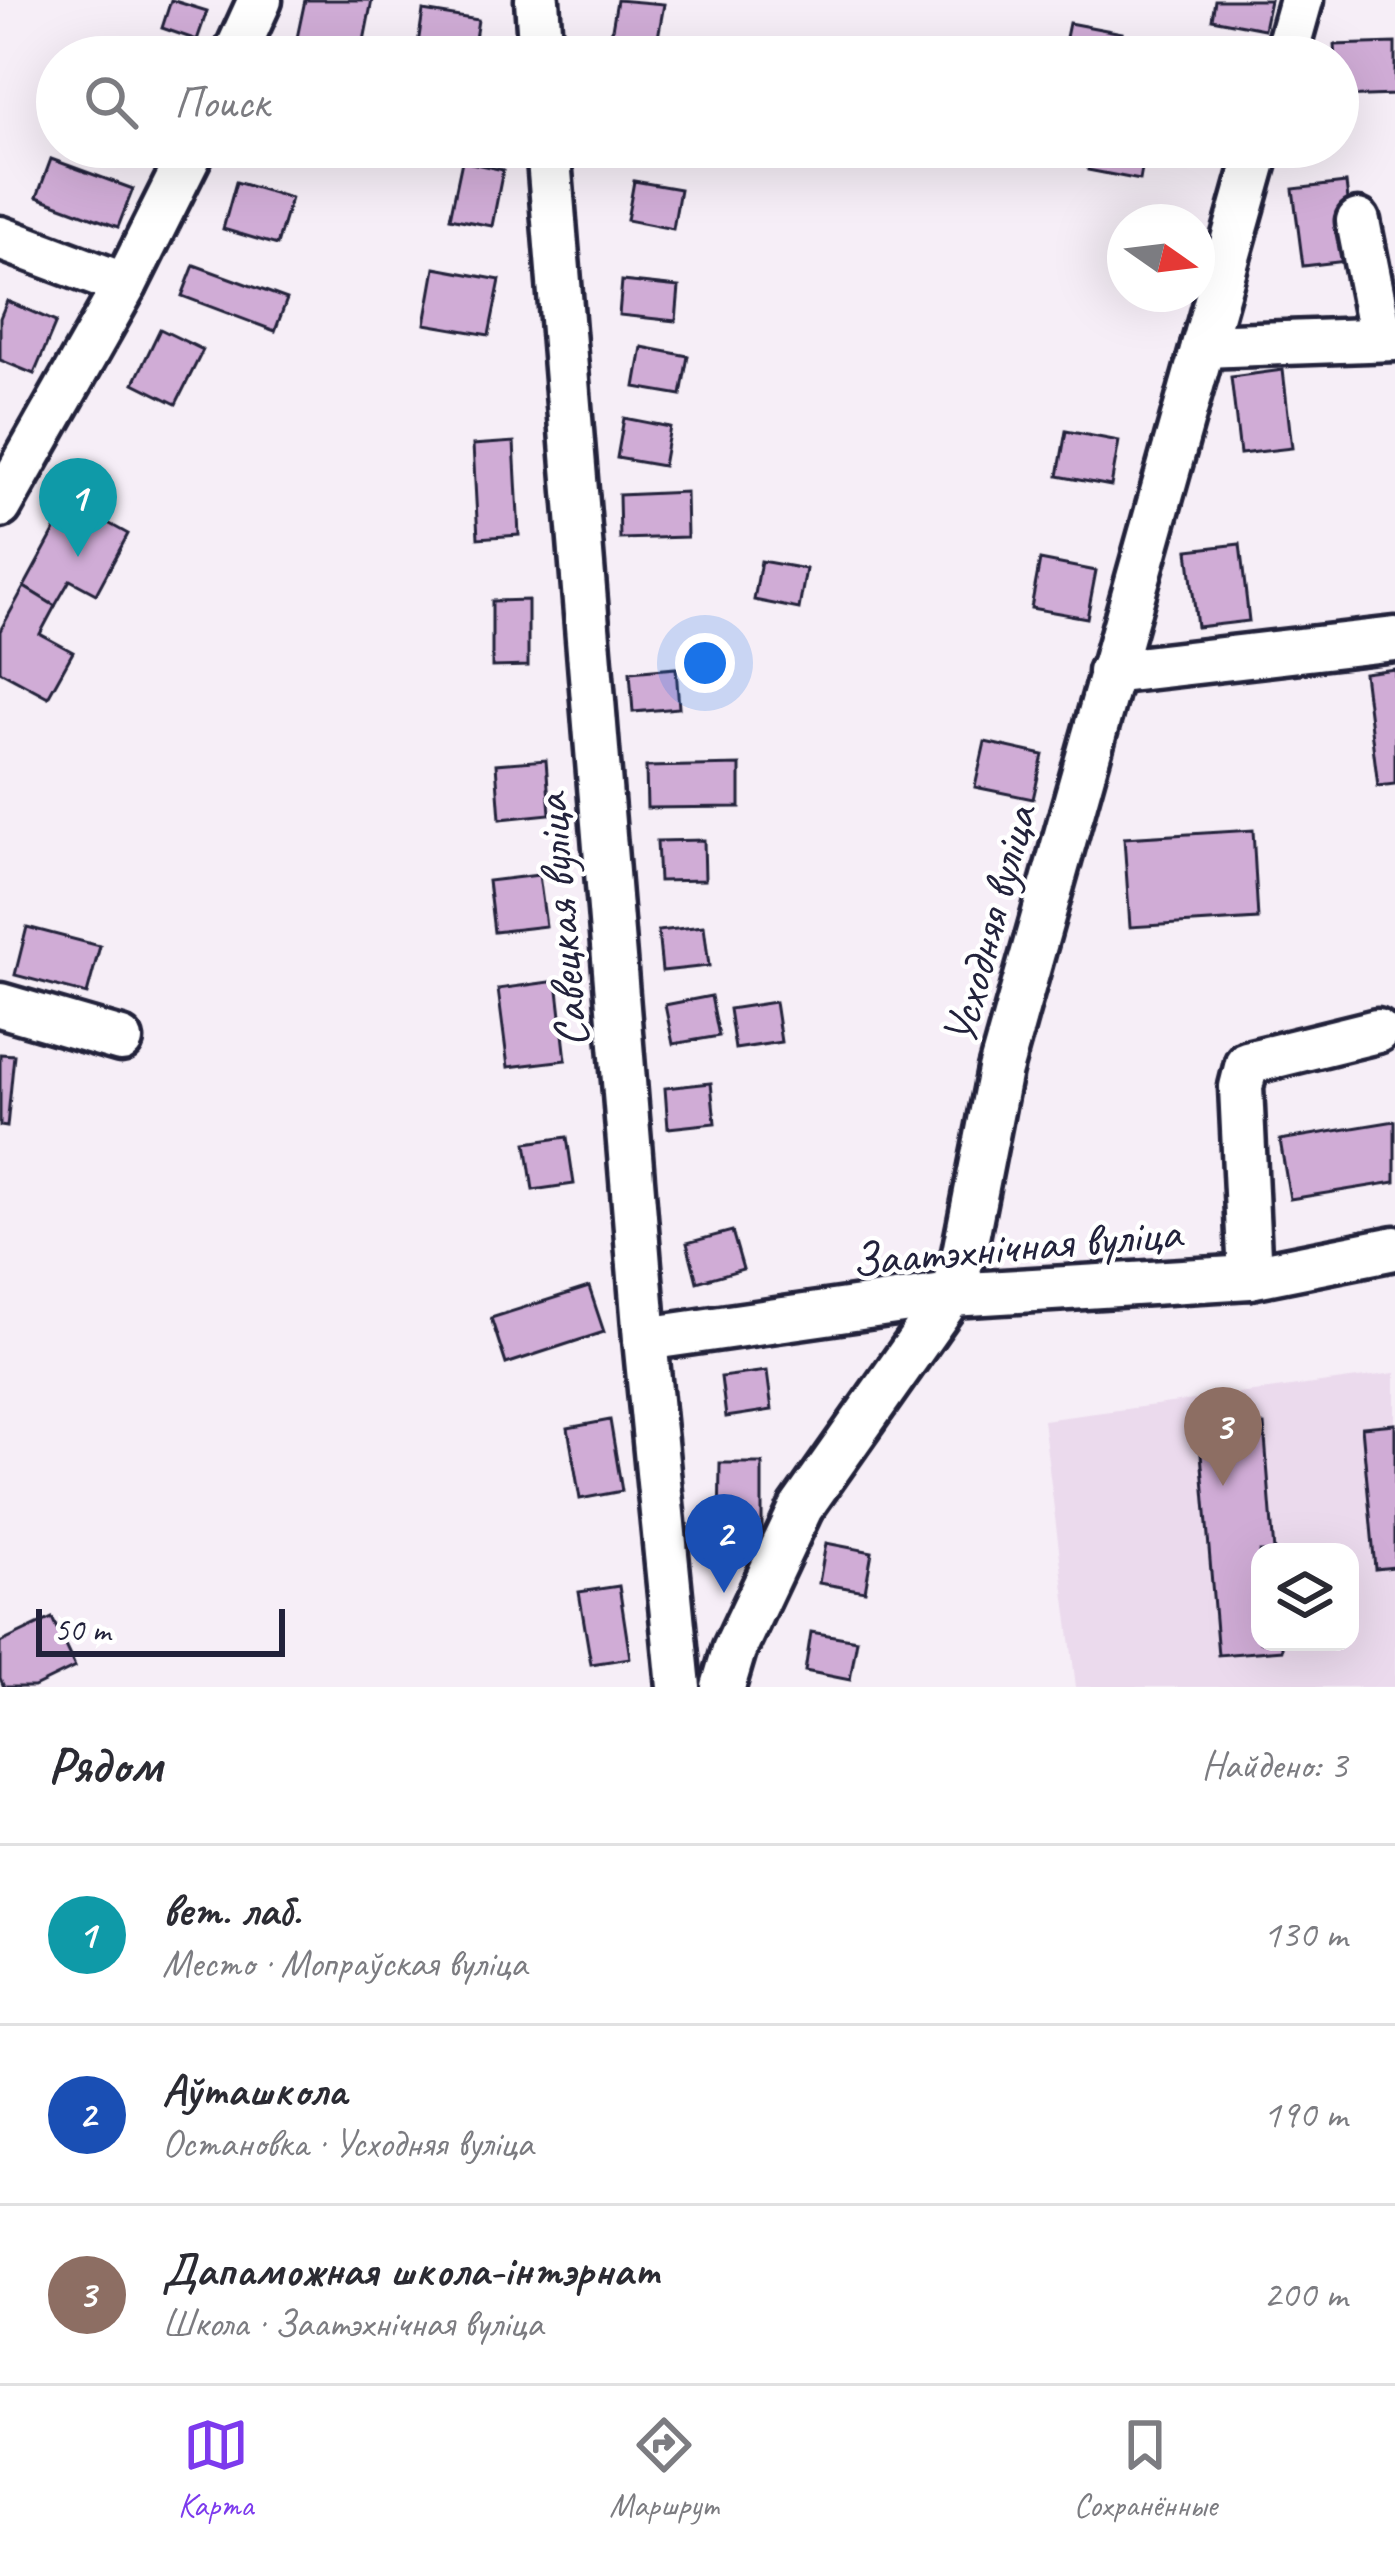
<!DOCTYPE html>
<html lang="ru">
<meta charset="utf-8">
<style>
:root{--surface:#fff;--page:#f2f2f3;--text:#2b2b33;--muted:#7c7c81;--line:#e1e1e2;--accent:#7c3aed}
body{margin:0;font-family:Caveat,sans-serif;background:var(--page);color:var(--text)}
.controls{position:absolute;right:36px;bottom:36px;display:grid;overflow:hidden;border-radius:24px;box-shadow:0 12px 48px #0002}
.controls button{width:108px;height:108px;display:grid;place-items:center;padding:0;border:0;border-bottom:3px solid var(--line);background:var(--surface);color:var(--text);font:60px sans-serif}
.compass{position:absolute;left:1107px;top:204px;width:108px;height:108px;border-radius:50%;background:var(--surface);box-shadow:0 12px 48px #0002;rotate:104deg}
.scale{position:absolute;left:36px;bottom:30px;width:249px;box-sizing:border-box;padding-left:12px;border:6px solid #22223b;border-top:0;font-size:33px;line-height:42px;white-space:nowrap;color:#22223b;-webkit-text-stroke:9px #fff;paint-order:stroke}
.you{position:absolute;left:705px;top:663px;width:42px;height:42px;margin:-30px;border:9px solid #fff;border-radius:50%;background:#1a73e8;box-shadow:0 0 0 18px #1a73e833}
.badge{display:grid;place-items:center;width:78px;height:78px;border-radius:50%;background:var(--accent);color:#fff;font-size:39px;font-weight:700}
.pin{position:absolute;translate:-50% -99px;filter:drop-shadow(0 3px 6px #0008)}
.pin::after{content:'';position:absolute;top:63px;width:42px;height:36px;background:inherit;clip-path:polygon(0 0,100% 0,50% 100%)}
.list{margin:0;padding:0;list-style:none}
h2{display:flex;justify-content:space-between;align-items:center;height:156px;margin:0;padding:0 48px;font-size:51px}
h2 small{font-size:39px;font-weight:400;color:var(--muted)}
.list li{display:grid;grid-template-columns:78px 1fr auto;gap:36px;align-items:center;box-sizing:border-box;height:180px;padding:0 48px;border-top:3px solid var(--line)}
.list b{display:block;font-size:45px;white-space:nowrap}
.list p{margin:0;font-size:39px;white-space:nowrap;color:var(--muted)}
.list em{font-size:39px;font-style:normal;color:var(--muted)}
.icon{flex:none;width:66px;height:66px;fill:none;stroke:currentColor;stroke-width:2;stroke-linecap:round;stroke-linejoin:round}
.map{position:relative;flex:none;width:1395px;height:1687px;overflow:hidden}
.search{position:absolute;background:var(--surface);box-shadow:0 12px 48px #0002;left:36px;right:36px;top:36px;height:132px;display:flex;align-items:center;gap:30px;box-sizing:border-box;padding:0 42px;border-radius:66px;color:var(--muted);font-size:45px}
.sheet{height:696px;background:var(--surface)}
nav{display:flex;justify-content:space-around;align-items:center;box-sizing:border-box;height:168px;border-top:3px solid var(--line);background:var(--surface);font-size:33px;color:var(--muted)}
nav a{display:grid;justify-items:center;gap:6px}
nav .on{color:var(--accent)}
.map>svg:first-child{display:block}
.built{fill:#ebdaed;fill-rule:evenodd}
.building{fill:#d0acd6;stroke:#22223b;stroke-width:3}
.lines{fill:none;stroke-linecap:round;stroke-linejoin:round}
.minor-casing{stroke:#22223b;stroke-width:51}
.minor{stroke:#fff;stroke-width:42}
.labels{text-anchor:middle;stroke-width:9;stroke-linejoin:round;paint-order:stroke}
.street-label{font-size:48px;fill:#22223b;stroke:#fff}
</style>
<div class="map">
<svg width="1395" height="1687" viewBox="0 0 1395 1687">
<rect width="100%" height="100%" fill="#f6eef7"/>
<filter id="ink" filterUnits="userSpaceOnUse"><feTurbulence type="fractalNoise" baseFrequency=".00833" numOctaves="2"/><feDisplacementMap in="SourceGraphic" scale="24" xChannelSelector="R" yChannelSelector="G"/><feConvolveMatrix kernelMatrix="1 2 1 2 8 2 1 2 1" color-interpolation-filters="sRGB"/></filter>
<g filter="url(#ink)">
<!-- built -->
<path class="built" d="M1395 1373V1687H1076L1043 1420ZM1260 1552H1350V1642H1260Z"/>
<!-- building -->
<g class="building">
<path d="M171 0 207 11 197 40 162 28Z"/>
<path d="M305 0H372L362 51 297 38Z"/>
<path d="M617 0 664 4 657 43 611 35Z"/>
<path d="M1215 0H1270L1264 29 1212 19Z"/>
<path d="M423 11 478 20 472 57H416Z"/>
<path d="M1069 23 1122 33 1117 57H1062Z"/>
<path d="M1395 43V95L1338 97 1334 45Z"/>
<path d="M96 147H145L138 164Z"/>
<path d="M1091 147H1146L1140 180 1088 170Z"/>
<path d="M51 159 133 189 118 227 37 197Z"/>
<path d="M462 161 503 170 492 226 450 218Z"/>
<path d="M634 181 680 189 673 229 627 220Z"/>
<path d="M236 182 291 198 277 245 223 229Z"/>
<path d="M1346 183 1355 260 1303 266 1293 189Z"/>
<path d="M194 265 287 299 275 331 182 296Z"/>
<path d="M435 268 500 280 489 335 425 324Z"/>
<path d="M622 281 679 287 676 321 619 315Z"/>
<path d="M7 301 56 322 34 374 0 360V318Z"/>
<path d="M160 329 203 350 176 404 134 383Z"/>
<path d="M642 347 688 356 681 395 635 387Z"/>
<path d="M1283 370 1292 448 1240 454 1231 377Z"/>
<path d="M624 418 670 427 663 466 617 458Z"/>
<path d="M1066 431 1119 441 1111 486 1058 476Z"/>
<path d="M514 442 519 535 478 538 473 445Z"/>
<path d="M686 492 687 537 620 539 619 495Z"/>
<path d="M70 502 128 534 96 594 70 580 55 606 24 587Z"/>
<path d="M1240 544 1249 621 1197 627 1188 550Z"/>
<path d="M1040 560 1096 571 1087 618 1031 608Z"/>
<path d="M761 561 806 569 799 609 754 600Z"/>
<path d="M24 587 55 606 40 634 73 652 48 697 0 671V631Z"/>
<path d="M528 600V666L492 667V601Z"/>
<path d="M676 668 679 708 633 712 630 672Z"/>
<path d="M1395 669V784L1378 786 1364 673Z"/>
<path d="M985 742 1043 755 1033 799 975 787Z"/>
<path d="M546 760 550 814 500 819 496 764Z"/>
<path d="M740 765V807L647 808 646 767Z"/>
<path d="M1253 830 1258 919 1130 927 1124 838Z"/>
<path d="M704 840 705 880 659 881 657 841Z"/>
<path d="M539 875 546 926 494 932 488 881Z"/>
<path d="M704 926 709 966 662 971 658 931Z"/>
<path d="M27 927 100 946 87 994 15 975Z"/>
<path d="M557 981 566 1060 508 1067 498 989Z"/>
<path d="M711 996 719 1036 673 1044 665 1005Z"/>
<path d="M775 1002 781 1042 735 1049 729 1009Z"/>
<path d="M0 1054 14 1055 7 1127 0 1126Z"/>
<path d="M711 1083 715 1123 668 1128 665 1088Z"/>
<path d="M1395 1121V1182L1290 1199 1280 1140Z"/>
<path d="M567 1137 574 1184 533 1190 526 1143Z"/>
<path d="M732 1231 743 1269 697 1282 687 1243Z"/>
<path d="M589 1287 604 1332 506 1364 491 1318Z"/>
<path d="M767 1371 772 1410 726 1417 721 1377Z"/>
<path d="M610 1420 622 1491 580 1499 568 1428Z"/>
<path d="M1395 1424V1567L1375 1569 1362 1427Z"/>
<path d="M1264 1425 1274 1552H1260V1642H1282V1650L1218 1655 1199 1430Z"/>
<path d="M720 1463H762V1535H719Z"/>
<path d="M826 1543 872 1552 865 1591 819 1583Z"/>
<path d="M619 1586 630 1658 591 1664 579 1592Z"/>
<path d="M52 1618 75 1667 34 1687H4L0 1678V1643Z"/>
<path d="M811 1632 857 1640 850 1680 805 1671Z"/>
</g>
<g class="lines">
<!-- minor casing -->
<g class="minor-casing">
<g id="minor">
<path d="M537 0 541 57"/>
<path d="M234 57 260 0"/>
<path d="M1285 57 1301 0"/>
<path d="M548 147 645 1339 679 1687"/>
<path d="M1358 221 1381 338"/>
<path d="M0 238 125 285"/>
<path d="M1203 346 1395 339"/>
<path d="M0 506 125 285 194 147"/>
<path d="M1110 672 1395 639"/>
<path d="M0 1005 121 1040"/>
<path d="M1250 1277 1241 1087 1247 1063 1377 1031"/>
<path d="M645 1339 951 1295 1250 1277 1395 1248"/>
<path d="M723 1687 734 1650 801 1508 951 1295 964 1253 1000 1070 1259 147"/>
</g>
</g>
<!-- minor -->
<use href="#minor" class="minor"/>
</g>
</g>
<g class="labels">
<!-- street labels -->
<g class="street-label">
<text transform="translate(560 921) rotate(-95)" y="17">Савецкая вуліца</text>
<text transform="translate(988 925) rotate(-75)" y="17">Усходняя вуліца</text>
<text transform="translate(1016 1245) rotate(-5)" y="17">Заатэхнічная вуліца</text>
</g>
</g>
</svg>
<div class="controls">
<button><svg class="icon" aria-label="layers" viewBox="0 0 24 24"><path d="M12 4l9 5-9 5-9-5zM3 14l9 5 9-5"/></svg></button>
</div>
<svg class="compass" viewBox="-18 -18 36 36"><path d="M0-13l5 13h-10z" fill="#e53935"/><path d="M0 13l5-13h-10z" fill="#7c7c81"/></svg>
<div class="scale">50 m</div>
<div class="you"></div>
<div class="pin badge" style="left:78px;top:557px;background:#0f9aa8">1</div>
<div class="pin badge" style="left:724px;top:1593px;background:#1a4fb4">2</div>
<div class="pin badge" style="left:1223px;top:1486px;background:#8d6e63">3</div>
<div class="search"><svg class="icon" aria-label="search" viewBox="0 0 24 24"><circle cx="10" cy="10" r="6"/><path d="M15 15l6 6"/></svg>Поиск</div>
</div>
<section class="sheet">
<h2>Рядом<small>Найдено: 3</small></h2>
<ul class="list">
<li><span class="badge" style="background:#0f9aa8">1</span><div><b>вет. лаб.</b><p>Место · Мопраўская вуліца</p></div><em>130 m</em></li>
<li><span class="badge" style="background:#1a4fb4">2</span><div><b>Аўташкола</b><p>Остановка · Усходняя вуліца</p></div><em>190 m</em></li>
<li><span class="badge" style="background:#8d6e63">3</span><div><b>Дапаможная школа-інтэрнат</b><p>Школа · Заатэхнічная вуліца</p></div><em>200 m</em></li>
</ul>
</section>
<nav>
<a class="on"><svg class="icon" aria-label="map" viewBox="0 0 24 24"><path d="M3 6l6-2 6 2 6-2v14l-6 2-6-2-6 2zM9 4v14M15 6v14"/></svg>Карта</a>
<a><svg class="icon" aria-label="directions" viewBox="0 0 24 24"><path d="M12 3l9 9-9 9-9-9zM9 14v-3h6M13 9l2 2-2 2"/></svg>Маршрут</a>
<a><svg class="icon" aria-label="saved" viewBox="0 0 24 24"><path d="M7 4h10v16l-5-4-5 4z"/></svg>Сохранённые</a>
</nav>
